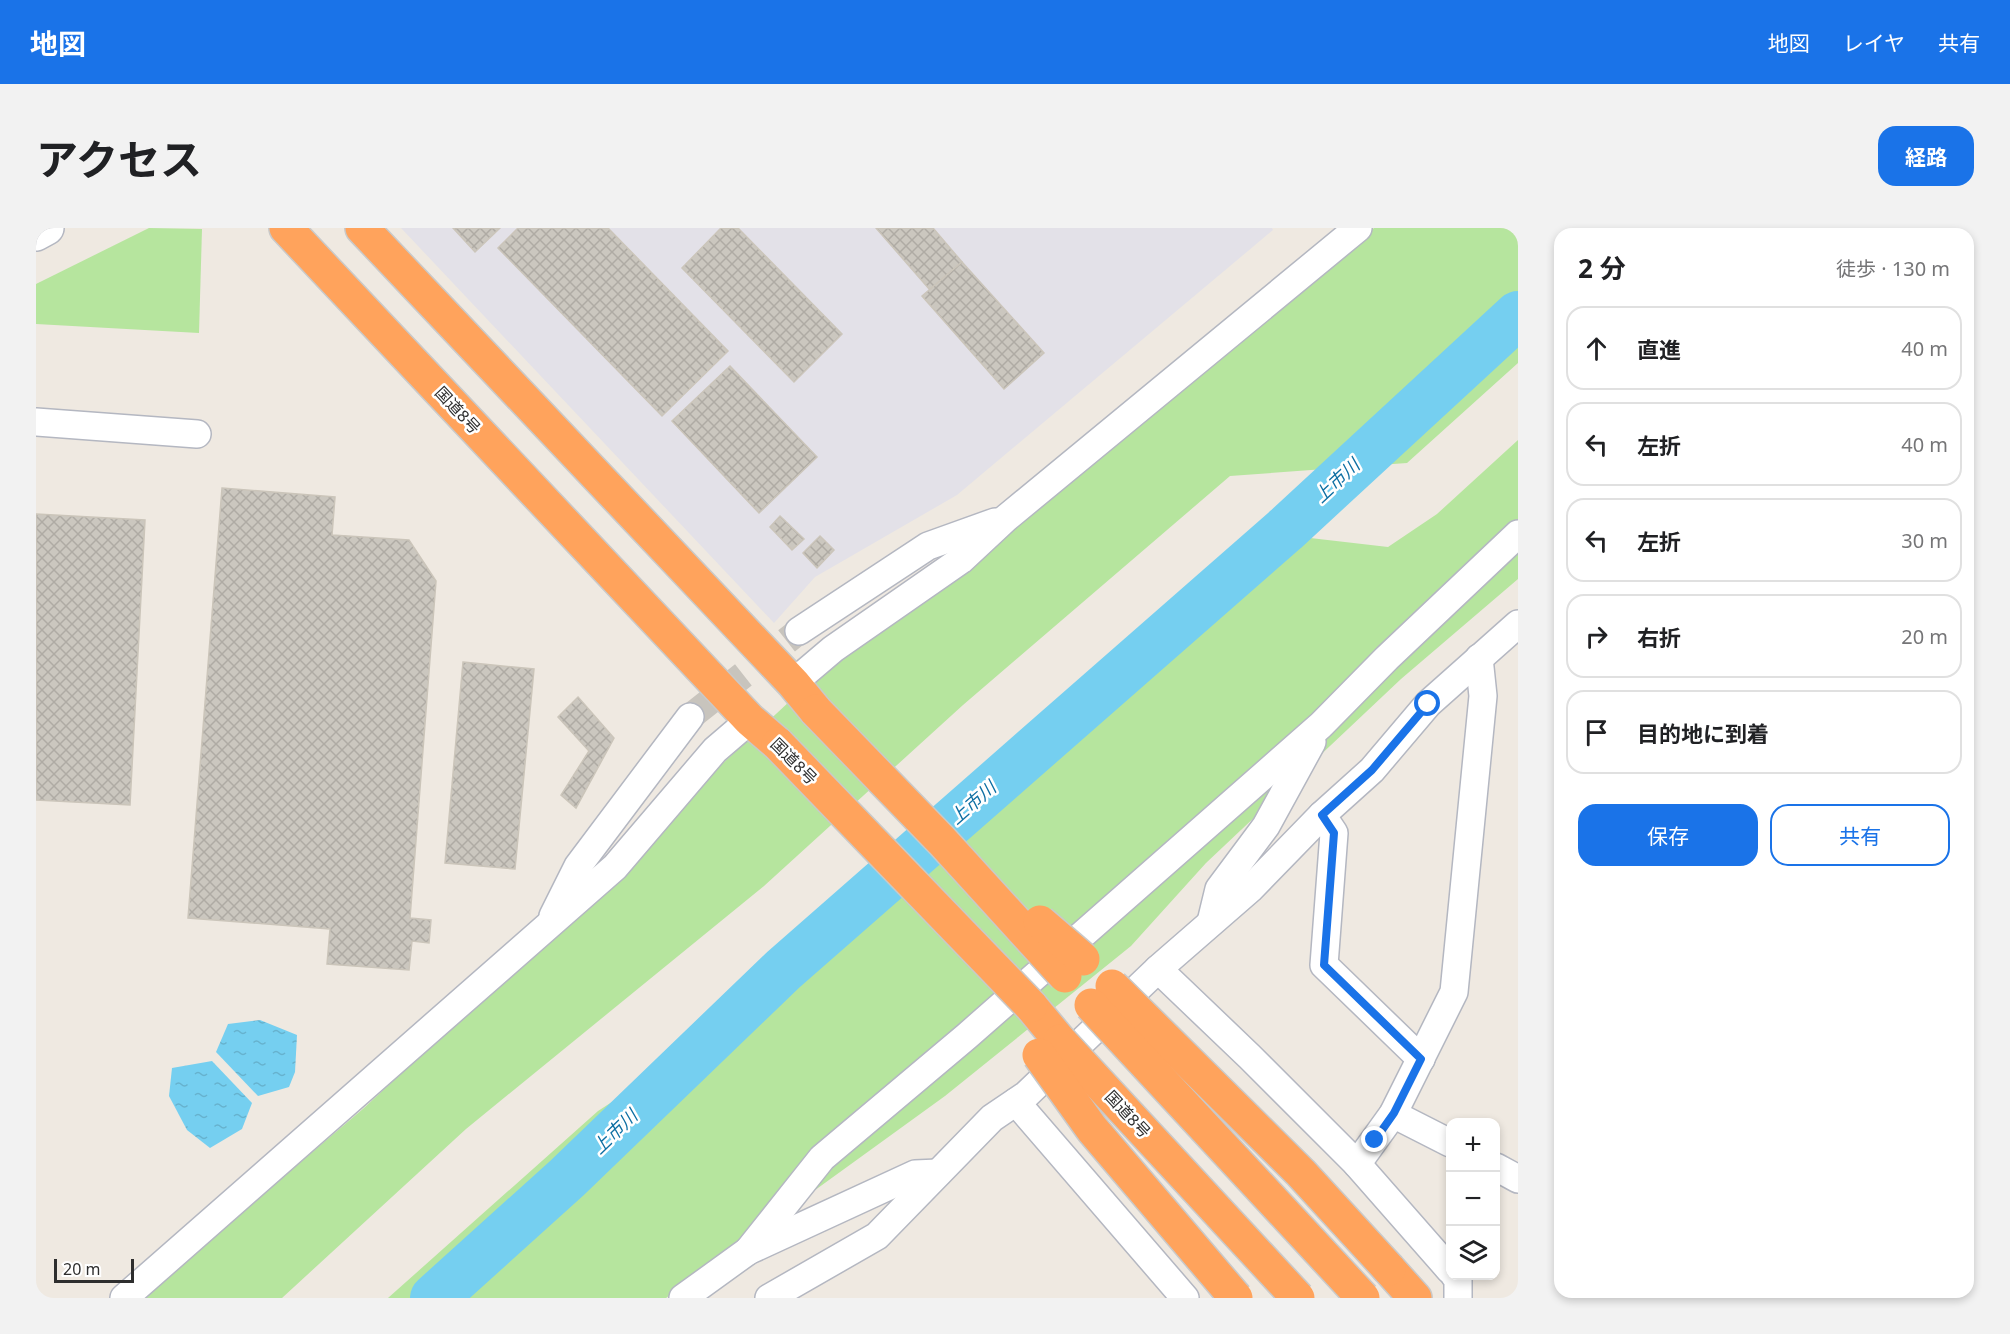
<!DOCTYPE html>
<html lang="ja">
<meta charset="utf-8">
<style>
:root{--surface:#fff;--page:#f2f2f2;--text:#202124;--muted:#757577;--line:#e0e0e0;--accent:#1a73e8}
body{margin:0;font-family:"Noto Sans","Noto Sans JP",sans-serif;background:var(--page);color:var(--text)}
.controls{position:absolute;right:18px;bottom:18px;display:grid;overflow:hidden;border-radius:12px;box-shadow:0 3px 9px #0003}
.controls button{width:54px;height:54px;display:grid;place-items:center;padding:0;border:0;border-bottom:2px solid var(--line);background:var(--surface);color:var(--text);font:30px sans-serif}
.scale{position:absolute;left:18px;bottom:15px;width:80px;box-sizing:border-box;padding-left:6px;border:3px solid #2e2e2e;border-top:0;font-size:16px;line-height:21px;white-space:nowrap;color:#2e2e2e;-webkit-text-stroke:4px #fff;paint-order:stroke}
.stop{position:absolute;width:18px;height:18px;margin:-14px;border:4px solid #1a73e8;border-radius:50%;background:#fff}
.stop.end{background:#1a73e8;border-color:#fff;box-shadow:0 2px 6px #0008}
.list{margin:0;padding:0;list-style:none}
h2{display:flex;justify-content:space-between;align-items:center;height:78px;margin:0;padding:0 24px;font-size:26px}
h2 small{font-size:20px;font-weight:400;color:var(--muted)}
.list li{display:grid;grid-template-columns:39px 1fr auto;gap:18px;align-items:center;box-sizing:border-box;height:84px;margin:0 12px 12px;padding:0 12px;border:2px solid var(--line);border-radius:18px}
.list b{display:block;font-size:22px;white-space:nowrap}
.list em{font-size:20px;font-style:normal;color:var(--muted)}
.actions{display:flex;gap:12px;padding:18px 24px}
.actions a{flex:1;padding:14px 0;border:2px solid var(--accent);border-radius:18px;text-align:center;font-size:21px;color:var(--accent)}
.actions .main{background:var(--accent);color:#fff}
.icon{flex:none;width:33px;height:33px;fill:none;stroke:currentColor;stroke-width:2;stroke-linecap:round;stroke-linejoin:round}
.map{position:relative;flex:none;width:1482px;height:1070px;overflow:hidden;border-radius:18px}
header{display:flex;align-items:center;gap:36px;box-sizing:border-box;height:84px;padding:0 30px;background:var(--accent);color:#fff}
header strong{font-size:28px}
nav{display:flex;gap:33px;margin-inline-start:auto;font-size:21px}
.intro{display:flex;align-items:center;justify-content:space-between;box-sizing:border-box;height:144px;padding:0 36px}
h1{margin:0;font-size:42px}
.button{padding:15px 27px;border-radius:18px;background:var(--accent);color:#fff;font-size:21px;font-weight:700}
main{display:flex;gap:36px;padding:0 36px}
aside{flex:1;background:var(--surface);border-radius:18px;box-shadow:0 3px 9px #0003}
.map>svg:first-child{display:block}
.industrial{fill:#e3e1e8}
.grass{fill:#b6e59e}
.water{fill:url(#water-ripples)}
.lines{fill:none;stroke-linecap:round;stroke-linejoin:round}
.river{stroke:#75cff0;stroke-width:48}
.building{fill:url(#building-cross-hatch);stroke:#cbc5ba;stroke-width:1.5}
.street-tunnel{stroke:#c8c4bd;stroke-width:27;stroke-dasharray:27 14;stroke-linecap:butt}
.street-casing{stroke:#b4b7c1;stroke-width:30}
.secondary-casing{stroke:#b4b7c1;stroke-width:36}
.highway-casing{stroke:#c9c9c9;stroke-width:36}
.street{stroke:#fff;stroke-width:27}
.secondary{stroke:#fff;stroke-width:33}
.highway{stroke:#ffa35c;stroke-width:33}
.highway-bridge-casing{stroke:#c9c9c9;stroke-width:36;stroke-linecap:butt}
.highway-bridge{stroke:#ffa35c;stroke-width:33}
.route{stroke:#1a73e8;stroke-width:8}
.labels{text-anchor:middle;stroke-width:5;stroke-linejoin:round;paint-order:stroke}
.street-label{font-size:16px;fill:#2e2e2e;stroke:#fff}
.water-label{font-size:18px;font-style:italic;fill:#0d6fa3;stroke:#fff}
</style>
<header>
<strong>地図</strong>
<nav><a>地図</a><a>レイヤ</a><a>共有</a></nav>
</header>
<div class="intro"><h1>アクセス</h1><a class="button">経路</a></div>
<main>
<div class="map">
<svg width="1482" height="1070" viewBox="0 0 1482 1070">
<defs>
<pattern id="water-ripples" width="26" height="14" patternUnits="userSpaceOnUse" patternTransform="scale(1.5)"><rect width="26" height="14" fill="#75cff0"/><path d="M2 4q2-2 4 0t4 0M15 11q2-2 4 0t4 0" fill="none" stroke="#66b2ce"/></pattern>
<pattern id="building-cross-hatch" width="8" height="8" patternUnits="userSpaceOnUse" patternTransform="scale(1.5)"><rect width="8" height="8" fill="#cbc7bf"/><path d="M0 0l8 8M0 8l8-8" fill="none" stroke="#afaba4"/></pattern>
</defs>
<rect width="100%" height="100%" fill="#efe9e1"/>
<!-- industrial -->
<path class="industrial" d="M365 0H1236L1237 2 921 267 779 349 738 395Z"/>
<!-- grass -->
<g class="grass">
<path d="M113 0 166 1 163 105 0 96V56Z"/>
<path d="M1338 0H1482V135L1371 235 1194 248 927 477 728 658 430 901 246 1070H105L328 880 506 714 656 564 798 432 1181 133Z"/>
<path d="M1482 212V351L1365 451 1170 635 1095 718 909 868 630 1070H352L562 883 787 737 954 545 1257 308 1352 319 1401 286Z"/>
</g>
<!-- water -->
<g class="water">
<path d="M224 792 261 807 259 844 253 859 222 868 180 824 192 796Z"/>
<path d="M176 833 216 875 206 901 174 920 151 902 133 868 136 840Z"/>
</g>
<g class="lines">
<!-- river -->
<path class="river" d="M398 1070 531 950 747 742 1249 302 1482 87"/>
</g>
<!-- building -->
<g class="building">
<path d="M417 0H464L439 24Z"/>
<path d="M482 0H572L692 123 626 188 462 20Z"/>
<path d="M685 0H702L806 106 758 154 646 40Z"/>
<path d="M840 0H897L926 34 894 62Z"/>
<path d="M926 34 1008 125 968 161 886 68Z"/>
<path d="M694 138 781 229 723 285 636 193Z"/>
<path d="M186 260 299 269 296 307 373 312 400 353 374 690 395 692 393 715 376 713 373 742 291 736 294 701 152 690Z"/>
<path d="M0 286 109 292 94 577 0 572Z"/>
<path d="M744 288 768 311 756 322 734 299Z"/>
<path d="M784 308 798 322 781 340 767 325Z"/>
<path d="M427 434 498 441 479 641 409 635Z"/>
<path d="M542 469 578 510 540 580 525 567 553 523 522 489Z"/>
</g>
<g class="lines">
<!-- street-tunnel -->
<path class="street-tunnel" d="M654 489 763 403"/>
<!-- street casing -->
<g class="street-casing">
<g id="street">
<path d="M0 194 161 206"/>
<path d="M763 403 892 318 959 294"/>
<path d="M757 455 797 421 925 332 969 291 1322 0"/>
<path d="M1286 587 1298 605 1288 737 1385 831"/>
<path d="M517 688 542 638 654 489"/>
<path d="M1175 694 1183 661 1230 598 1276 514"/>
<path d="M1122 741 1214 829 1321 936 1414 1042"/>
<path d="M980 874 1149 1070"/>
<path d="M1357 886 1414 915"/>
<path d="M1321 936 1357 886 1418 764 1447 468 1443 430"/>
<path d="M1460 939 1482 951"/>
<path d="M712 1023 786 930 931 808 1285 497 1351 430 1482 306"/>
<path d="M1419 1048 1422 1051V1070"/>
<path d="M88 1070 579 639 679 522 714 492"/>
<path d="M647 1070 712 1023 879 946 902 945"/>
<path d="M733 1070 841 1008 956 890 990 867 1122 741 1214 661 1286 587 1336 542 1392 476 1482 396"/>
</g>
</g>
<!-- secondary casing -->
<g class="secondary-casing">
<path id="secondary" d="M0 6 11 0"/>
</g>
<!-- highway casing -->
<g class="highway-casing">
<g id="highway">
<path d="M250 0 714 492 742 516"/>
<path d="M326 0 757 455 780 483"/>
<path d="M995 778 1024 813"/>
<path d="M1353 1041 1379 1070"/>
</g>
</g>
<!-- street -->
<use href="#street" class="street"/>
<!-- secondary -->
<use href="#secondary" class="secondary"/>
<!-- highway -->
<use href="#highway" class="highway"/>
<!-- highway-bridge casing -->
<g class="highway-bridge-casing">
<g id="highway-bridge">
<path d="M780 483 906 613 1029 748"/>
<path d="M742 516 995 778"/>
<path d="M1004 694 1047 731"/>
<path d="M1076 758 1265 945 1353 1041"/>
<path d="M1055 777 1327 1070"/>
<path d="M1024 813 1262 1070"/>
<path d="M1003 827 1056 901 1200 1070"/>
</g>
</g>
<!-- highway-bridge -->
<use href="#highway-bridge" class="highway-bridge"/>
</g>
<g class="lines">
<!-- route -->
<path class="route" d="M1339 912 1358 885 1385 831 1288 737 1298 605 1286 587 1336 542 1392 476"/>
</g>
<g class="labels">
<!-- street labels -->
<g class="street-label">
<text transform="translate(422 182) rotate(47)" y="6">国道8号</text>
<text transform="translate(758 533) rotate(45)" y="6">国道8号</text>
<text transform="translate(1092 886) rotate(47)" y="6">国道8号</text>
</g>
<!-- water labels -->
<g class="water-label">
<text transform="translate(1301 253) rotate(-43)" y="6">上市川</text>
<text transform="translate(937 575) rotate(-41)" y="6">上市川</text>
<text transform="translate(579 904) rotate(-44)" y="6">上市川</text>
</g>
</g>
</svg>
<div class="controls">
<button>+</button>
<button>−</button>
<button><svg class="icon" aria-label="layers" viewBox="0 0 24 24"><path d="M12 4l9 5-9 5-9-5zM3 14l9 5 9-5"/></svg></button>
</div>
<div class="scale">20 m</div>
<div class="stop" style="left:1392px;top:476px"></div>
<div class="stop end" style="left:1339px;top:912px"></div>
</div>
<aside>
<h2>2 分<small>徒歩 · 130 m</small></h2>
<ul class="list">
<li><svg class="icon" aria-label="ahead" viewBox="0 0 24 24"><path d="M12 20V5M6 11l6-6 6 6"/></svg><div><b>直進</b></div><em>40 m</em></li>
<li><svg class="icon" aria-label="left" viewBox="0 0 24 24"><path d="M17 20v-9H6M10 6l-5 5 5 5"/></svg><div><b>左折</b></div><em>40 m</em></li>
<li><svg class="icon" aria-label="left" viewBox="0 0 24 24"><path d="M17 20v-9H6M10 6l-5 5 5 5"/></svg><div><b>左折</b></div><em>30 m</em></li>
<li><svg class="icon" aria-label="right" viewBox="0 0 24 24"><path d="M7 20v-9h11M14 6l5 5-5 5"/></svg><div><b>右折</b></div><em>20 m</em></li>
<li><svg class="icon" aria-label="arrive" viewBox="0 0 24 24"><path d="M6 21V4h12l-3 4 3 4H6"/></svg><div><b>目的地に到着</b></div></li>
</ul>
<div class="actions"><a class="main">保存</a><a>共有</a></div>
</aside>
</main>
